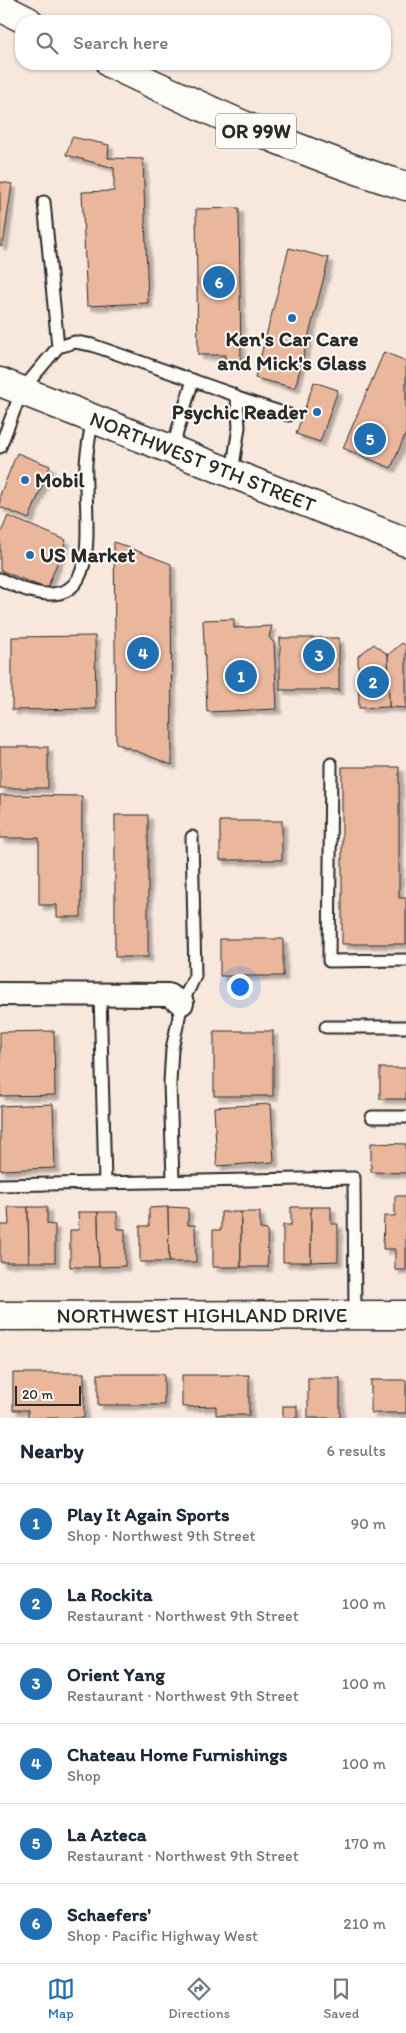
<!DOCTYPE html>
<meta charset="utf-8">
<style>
:root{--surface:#fff;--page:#f6f6f7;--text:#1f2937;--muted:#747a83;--line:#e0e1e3;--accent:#1f6fb2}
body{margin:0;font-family:Itim,sans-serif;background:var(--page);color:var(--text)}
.scale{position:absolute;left:15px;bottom:12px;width:66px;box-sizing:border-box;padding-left:5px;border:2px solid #2b2b2b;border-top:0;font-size:14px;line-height:18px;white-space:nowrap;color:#2b2b2b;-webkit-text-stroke:4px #fdfcf7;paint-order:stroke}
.you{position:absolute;left:239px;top:986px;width:18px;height:18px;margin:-12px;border:4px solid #fff;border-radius:50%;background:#1a73e8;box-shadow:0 0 0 8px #1a73e833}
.badge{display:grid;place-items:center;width:32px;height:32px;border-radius:50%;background:var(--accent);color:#fff;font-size:16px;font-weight:700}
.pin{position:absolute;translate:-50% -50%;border:2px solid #fff;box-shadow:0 1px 5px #0006}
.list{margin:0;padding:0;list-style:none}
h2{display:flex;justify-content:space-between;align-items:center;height:65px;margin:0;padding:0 20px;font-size:21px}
h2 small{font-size:16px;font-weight:400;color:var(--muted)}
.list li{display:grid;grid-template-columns:32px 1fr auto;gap:15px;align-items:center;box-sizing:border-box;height:80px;padding:0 20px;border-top:1px solid var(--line)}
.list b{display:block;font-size:19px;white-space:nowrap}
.list p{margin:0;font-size:16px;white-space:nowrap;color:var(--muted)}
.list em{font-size:16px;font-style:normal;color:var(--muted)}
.icon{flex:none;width:28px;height:28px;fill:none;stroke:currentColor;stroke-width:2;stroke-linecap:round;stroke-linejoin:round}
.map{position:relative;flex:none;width:406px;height:1418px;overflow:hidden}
.search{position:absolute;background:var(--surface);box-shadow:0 1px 4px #0004;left:15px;right:15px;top:15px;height:55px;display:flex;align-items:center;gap:12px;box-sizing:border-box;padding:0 18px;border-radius:20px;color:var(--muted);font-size:19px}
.sheet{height:545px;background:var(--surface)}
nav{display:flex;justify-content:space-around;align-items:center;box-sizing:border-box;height:70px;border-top:1px solid var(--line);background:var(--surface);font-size:14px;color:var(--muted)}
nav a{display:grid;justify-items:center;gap:2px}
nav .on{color:var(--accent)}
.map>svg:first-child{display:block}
.building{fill:#eab79d;stroke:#2b2b2b;filter:url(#shadow)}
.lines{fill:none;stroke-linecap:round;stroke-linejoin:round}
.lane-casing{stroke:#2b2b2b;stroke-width:15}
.street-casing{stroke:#2b2b2b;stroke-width:26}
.secondary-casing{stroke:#2b2b2b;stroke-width:31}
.primary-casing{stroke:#2b2b2b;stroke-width:31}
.highway-casing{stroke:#2b2b2b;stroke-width:31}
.lane{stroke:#fdfcf7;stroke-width:11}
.street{stroke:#fdfcf7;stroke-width:22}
.secondary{stroke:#fdfcf7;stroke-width:28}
.primary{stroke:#fdfcf7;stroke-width:28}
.highway{stroke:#fdfcf7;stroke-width:28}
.poi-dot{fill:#1f6fb2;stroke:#fdfcf7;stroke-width:2}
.labels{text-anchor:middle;stroke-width:4;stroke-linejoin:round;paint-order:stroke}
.shield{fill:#fdfcf7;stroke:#6a6a68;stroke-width:1}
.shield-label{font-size:20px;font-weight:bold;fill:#2b2b2b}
.poi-label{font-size:21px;font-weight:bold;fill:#2b2b2b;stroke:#fdfcf7;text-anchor:start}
.street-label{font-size:21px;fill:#2b2b2b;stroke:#fdfcf7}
</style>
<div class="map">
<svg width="406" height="1418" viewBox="0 0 406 1418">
<defs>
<filter id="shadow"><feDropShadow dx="4.5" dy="4.5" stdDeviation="1" flood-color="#0004"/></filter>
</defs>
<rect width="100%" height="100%" fill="#f7e7dc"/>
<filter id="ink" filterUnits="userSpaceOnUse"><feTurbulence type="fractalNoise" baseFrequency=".02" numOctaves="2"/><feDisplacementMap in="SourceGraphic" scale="10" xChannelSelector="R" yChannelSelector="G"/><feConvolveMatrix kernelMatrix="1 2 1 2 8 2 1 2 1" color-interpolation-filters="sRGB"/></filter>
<g filter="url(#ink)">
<!-- building -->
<g class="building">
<path d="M72 137 109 145 108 158 143 159 148 303 87 306 82 192 114 191V168L66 155Z"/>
<path d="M0 182 12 184 3 246H0Z"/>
<path d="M239 208 241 364H225V355H198L196 209Z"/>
<path d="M289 248 329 258 295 388 255 378Z"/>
<path d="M384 352 406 361V433L391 468 343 448Z"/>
<path d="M314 382 338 390 320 442 296 434Z"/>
<path d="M17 453 50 466 29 519 0 507V495Z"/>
<path d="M8 516 66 540 47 589 0 570V535Z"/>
<path d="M114 542 171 564 172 765 116 743Z"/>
<path d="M234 619V628L272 626 269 637 274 643 277 709 207 712 203 620Z"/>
<path d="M95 636 96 709 12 710V637Z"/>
<rect x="280" y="638" width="59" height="52"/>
<path d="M402 643 406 646V708L389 707 388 655Z"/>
<path d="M374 644 388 655 389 707 359 708 358 656Z"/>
<rect x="0" y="747" width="48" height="41"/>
<path d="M342 767H399V898H406V944H342Z"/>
<path d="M0 795 82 796 81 917H57V905H39V838H0Z"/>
<rect x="115" y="815" width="33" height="142"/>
<rect x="220" y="821" width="62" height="39"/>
<rect x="220" y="939" width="63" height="37"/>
<path d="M54 1031 55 1095 0 1096V1032Z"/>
<rect x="214" y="1031" width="59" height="65"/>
<rect x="380" y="1068" width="26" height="31"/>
<path d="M53 1104 55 1168 0 1170V1106Z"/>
<path d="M271 1104 274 1162 217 1166 214 1107Z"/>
<path d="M371 1143 406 1144V1173L371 1172Z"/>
<path d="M395 1196H406V1270H395V1249H383L384 1216H395Z"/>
<path d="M8 1207H28L29 1262H0V1225H9Z"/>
<path d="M28 1207H47V1224L55 1225V1262H29Z"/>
<path d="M168 1207 169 1262H140V1226H149V1208Z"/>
<path d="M168 1207 188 1208V1225H195L196 1262H169Z"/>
<path d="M291 1207H311V1262H283V1225H291Z"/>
<path d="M311 1207H331V1224H338V1261L311 1262Z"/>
<path d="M78 1212H98L99 1267H70V1230H79Z"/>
<path d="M98 1212H117V1229H125V1266L99 1267Z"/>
<path d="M221 1212H241V1267H213V1230H221Z"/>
<path d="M241 1212H260V1229L267 1230 268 1267H241Z"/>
<path d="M13 1373H84V1418H28V1410H13Z"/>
<rect x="98" y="1374" width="66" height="31"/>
<path d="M182 1375H249V1415H216V1406L182 1407Z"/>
<rect x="308" y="1378" width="32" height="40"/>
<rect x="371" y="1380" width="35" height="33"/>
<rect x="283" y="1406" width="14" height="12"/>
</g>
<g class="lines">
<!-- lane casing -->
<g class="lane-casing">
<g id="lane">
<path d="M44 202 58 347"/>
<path d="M237 398 289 415"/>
<path d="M0 447 22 390 58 347 75 342 92 345 232 394 237 398 239 427 232 473"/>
<path d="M172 449 193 380"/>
<path d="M0 579C111 634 83 526 86 464 87 448 90 433 93 418"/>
<path d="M331 764 329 961 406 960"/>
<path d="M100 993 105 1183"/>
<path d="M326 1027H406"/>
<path d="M372 1117H406"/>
<path d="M173 1181 170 1082 172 1049 182 1003 195 976 192 837"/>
<path d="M0 1185 354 1178 355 1315"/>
</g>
</g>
<!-- street casing -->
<g class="street-casing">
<path id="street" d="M0 994 168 995 182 1003"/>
</g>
<!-- secondary casing -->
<g class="secondary-casing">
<g id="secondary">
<path id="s1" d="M0 1316 406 1315"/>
</g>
</g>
<!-- primary casing -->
<g class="primary-casing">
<g id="primary">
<path id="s2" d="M0 382 406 542"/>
</g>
</g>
<!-- highway casing -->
<g class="highway-casing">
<g id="highway">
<path d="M0 7 28 21"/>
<path d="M111 64C207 110 304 155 406 186"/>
</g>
</g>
<!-- lane -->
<use href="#lane" class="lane"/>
<!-- street -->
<use href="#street" class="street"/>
<!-- secondary -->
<use href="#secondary" class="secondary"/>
<!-- primary -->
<use href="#primary" class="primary"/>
<!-- highway -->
<use href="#highway" class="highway"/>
</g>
</g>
<!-- markers -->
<g class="poi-dot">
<circle cx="292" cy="318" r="5"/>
<circle cx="317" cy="412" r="5"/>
<circle cx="25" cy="480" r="5"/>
<circle cx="30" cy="555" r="5"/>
</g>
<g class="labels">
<!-- shield labels -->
<rect class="shield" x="216" y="113.5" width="80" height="35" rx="4"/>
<g class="shield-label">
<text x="256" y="138">OR 99W</text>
</g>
<!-- poi labels -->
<g class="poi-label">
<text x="292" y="346" text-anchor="middle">Ken's Car Care<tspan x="292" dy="24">and Mick's Glass</tspan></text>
<text x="307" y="419" text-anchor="end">Psychic Reader</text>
<text x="35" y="487">Mobil</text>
<text x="40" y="562">US Market</text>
</g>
<!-- street labels -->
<g class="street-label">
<text dy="7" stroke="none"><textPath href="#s2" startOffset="218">NORTHWEST 9TH STREET</textPath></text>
<text dy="7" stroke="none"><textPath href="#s1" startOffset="202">NORTHWEST HIGHLAND DRIVE</textPath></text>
</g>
</g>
</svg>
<div class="scale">20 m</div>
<div class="you"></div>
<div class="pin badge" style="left:241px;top:676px">1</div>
<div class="pin badge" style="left:373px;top:682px">2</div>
<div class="pin badge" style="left:319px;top:655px">3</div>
<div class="pin badge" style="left:143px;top:653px">4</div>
<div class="pin badge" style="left:370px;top:439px">5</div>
<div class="pin badge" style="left:219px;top:282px">6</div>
<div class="search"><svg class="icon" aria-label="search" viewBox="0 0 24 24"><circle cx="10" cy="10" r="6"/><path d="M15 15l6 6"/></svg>Search here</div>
</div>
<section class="sheet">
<h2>Nearby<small>6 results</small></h2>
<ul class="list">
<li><span class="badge">1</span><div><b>Play It Again Sports</b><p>Shop · Northwest 9th Street</p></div><em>90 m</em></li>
<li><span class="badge">2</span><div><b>La Rockita</b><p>Restaurant · Northwest 9th Street</p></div><em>100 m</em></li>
<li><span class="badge">3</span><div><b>Orient Yang</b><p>Restaurant · Northwest 9th Street</p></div><em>100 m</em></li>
<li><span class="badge">4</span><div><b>Chateau Home Furnishings</b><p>Shop</p></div><em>100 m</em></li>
<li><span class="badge">5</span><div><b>La Azteca</b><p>Restaurant · Northwest 9th Street</p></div><em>170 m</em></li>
<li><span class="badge">6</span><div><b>Schaefers'</b><p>Shop · Pacific Highway West</p></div><em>210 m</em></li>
</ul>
</section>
<nav>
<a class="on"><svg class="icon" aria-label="map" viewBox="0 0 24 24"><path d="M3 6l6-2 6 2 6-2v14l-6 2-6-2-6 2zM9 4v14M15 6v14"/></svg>Map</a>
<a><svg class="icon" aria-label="directions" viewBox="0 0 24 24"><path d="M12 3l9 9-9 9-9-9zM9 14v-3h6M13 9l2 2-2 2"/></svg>Directions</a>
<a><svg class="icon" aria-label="saved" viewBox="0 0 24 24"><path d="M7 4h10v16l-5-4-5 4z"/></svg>Saved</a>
</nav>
